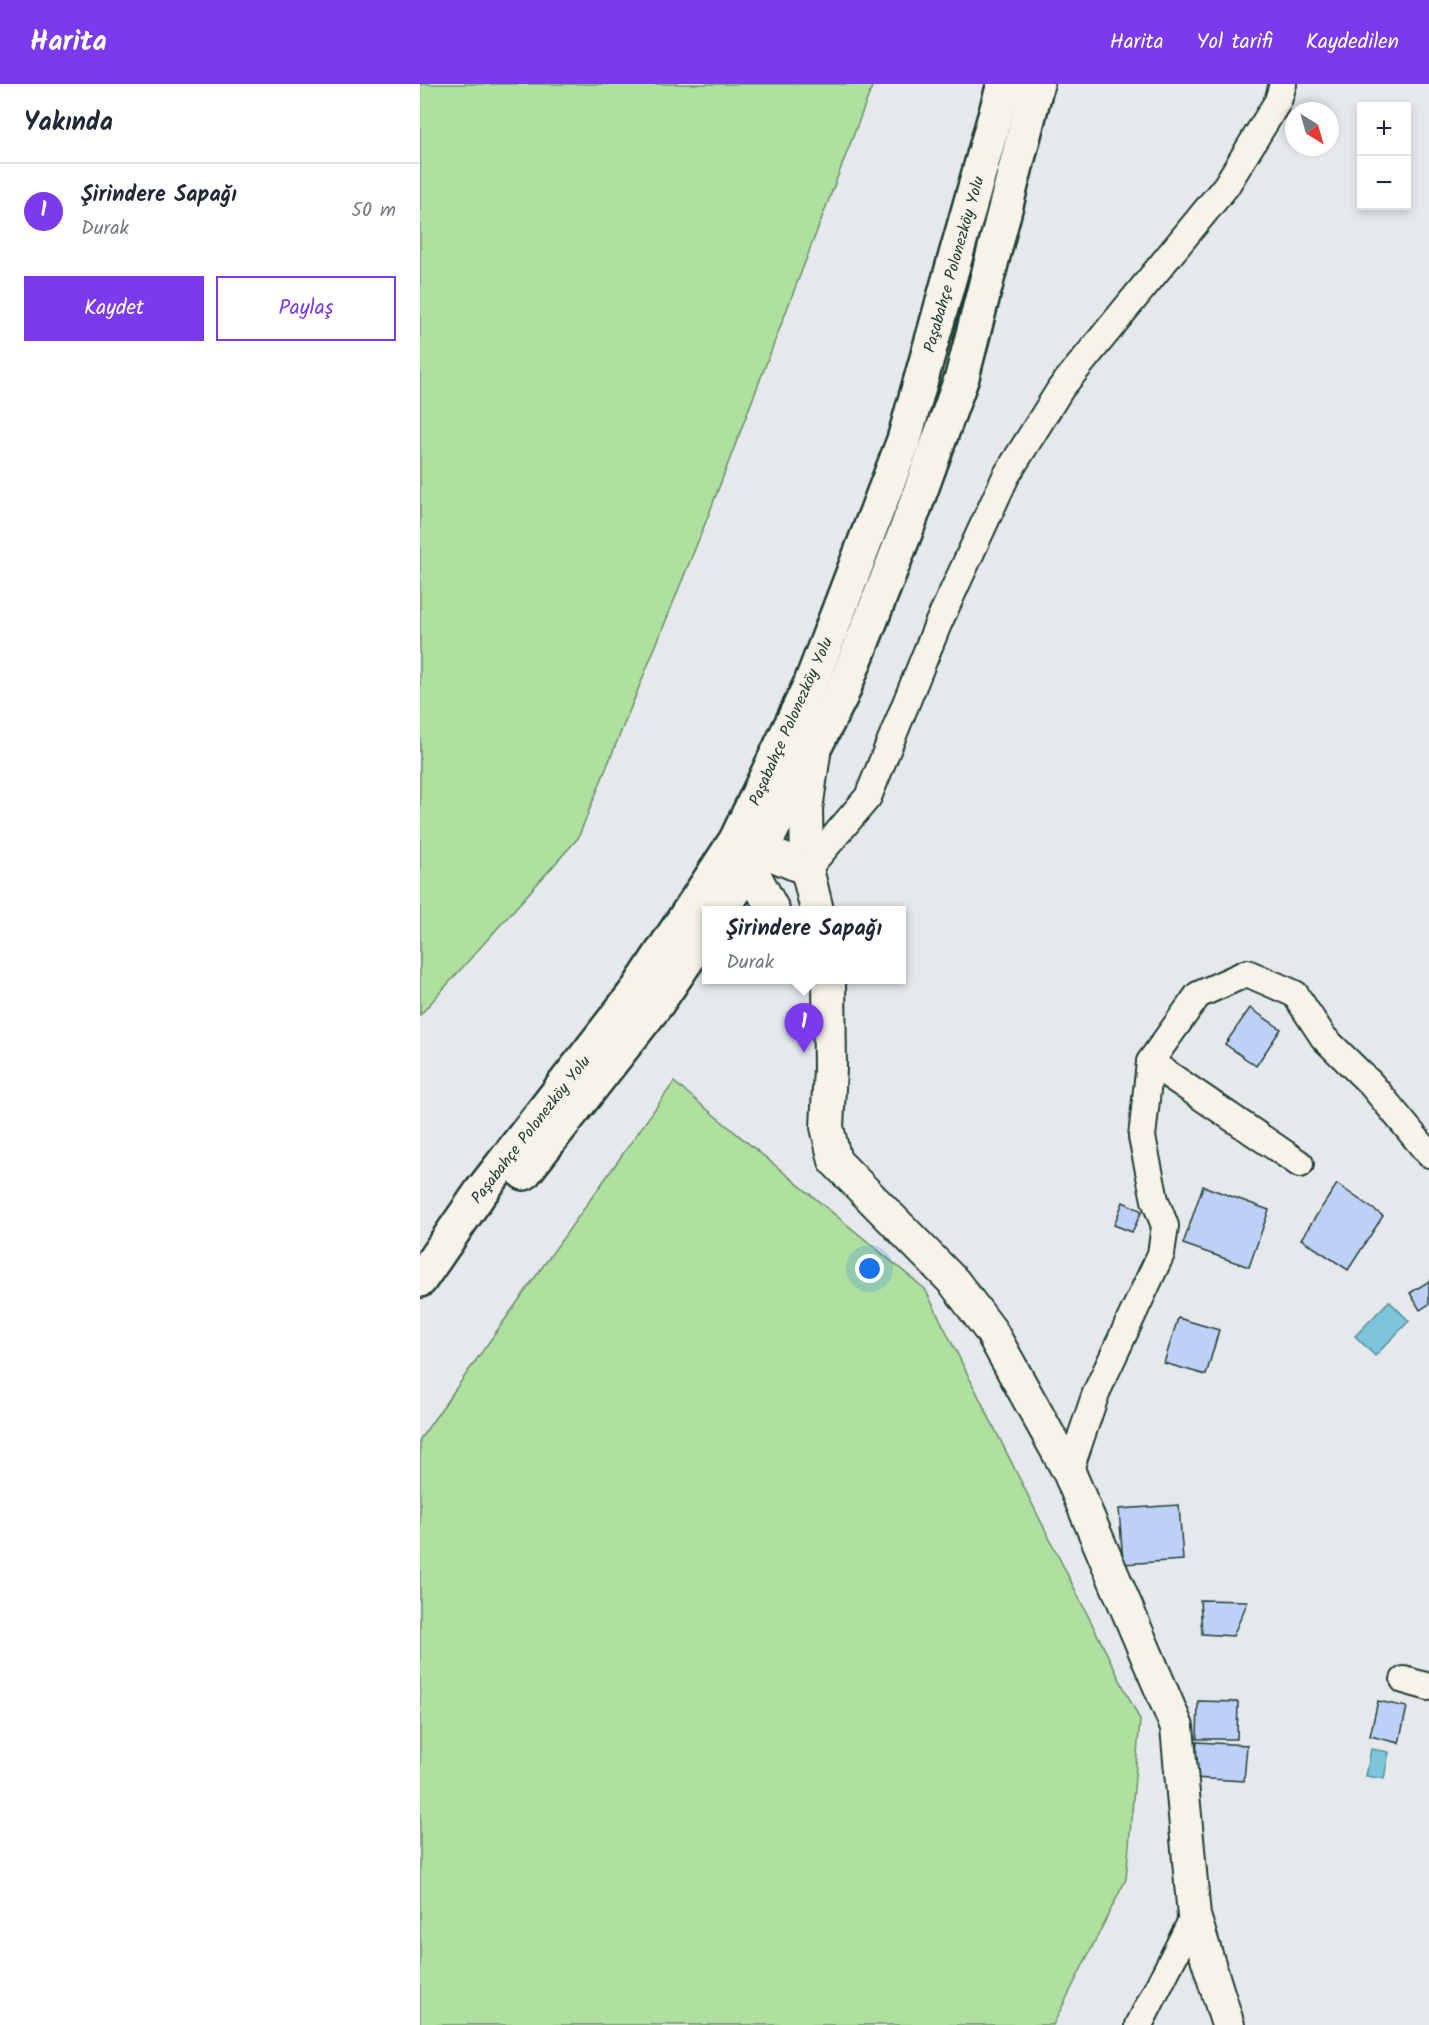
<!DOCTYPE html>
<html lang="tr">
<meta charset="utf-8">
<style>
:root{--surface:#fff;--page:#f6f6f7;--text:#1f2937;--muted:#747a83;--line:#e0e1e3;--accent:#7c3aed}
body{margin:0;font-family:Kalam,sans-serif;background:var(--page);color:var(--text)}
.controls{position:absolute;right:18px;top:18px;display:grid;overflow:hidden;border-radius:0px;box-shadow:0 3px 9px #0003}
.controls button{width:54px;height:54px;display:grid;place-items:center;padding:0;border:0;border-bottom:2px solid var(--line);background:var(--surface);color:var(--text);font:30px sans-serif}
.compass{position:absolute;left:865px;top:18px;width:54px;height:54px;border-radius:50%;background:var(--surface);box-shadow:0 3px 9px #0003;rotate:143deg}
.you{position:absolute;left:450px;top:1185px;width:21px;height:21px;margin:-15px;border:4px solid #fff;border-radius:50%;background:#1a73e8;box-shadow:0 0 0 9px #1a73e833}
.badge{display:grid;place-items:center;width:39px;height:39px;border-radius:50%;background:var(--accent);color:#fff;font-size:20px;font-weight:700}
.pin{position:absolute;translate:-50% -50px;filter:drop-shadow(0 2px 3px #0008)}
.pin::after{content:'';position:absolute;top:32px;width:21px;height:18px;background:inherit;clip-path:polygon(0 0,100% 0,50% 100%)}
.popup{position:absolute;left:282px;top:822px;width:204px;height:78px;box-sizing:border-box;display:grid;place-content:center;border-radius:0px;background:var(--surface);filter:drop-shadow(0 2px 4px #0005);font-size:20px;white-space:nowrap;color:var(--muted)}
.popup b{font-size:22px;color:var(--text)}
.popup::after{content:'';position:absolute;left:50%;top:100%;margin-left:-12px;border:12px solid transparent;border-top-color:var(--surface)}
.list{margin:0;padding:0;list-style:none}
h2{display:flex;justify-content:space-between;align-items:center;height:78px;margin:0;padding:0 24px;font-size:26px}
h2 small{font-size:20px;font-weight:400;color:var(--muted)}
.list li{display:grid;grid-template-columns:39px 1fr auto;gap:18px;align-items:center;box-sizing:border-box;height:96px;padding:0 24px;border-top:2px solid var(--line)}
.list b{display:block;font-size:22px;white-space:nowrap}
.list p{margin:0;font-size:20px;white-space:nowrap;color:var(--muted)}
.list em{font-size:20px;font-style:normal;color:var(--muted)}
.actions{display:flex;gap:12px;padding:18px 24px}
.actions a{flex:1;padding:14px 0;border:2px solid var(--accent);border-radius:0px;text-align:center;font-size:21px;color:var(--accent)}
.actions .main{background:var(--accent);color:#fff}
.map{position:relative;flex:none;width:1009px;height:1941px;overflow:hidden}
header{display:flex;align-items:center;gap:36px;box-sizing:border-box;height:84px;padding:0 30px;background:var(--accent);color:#fff}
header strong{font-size:28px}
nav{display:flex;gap:33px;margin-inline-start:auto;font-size:21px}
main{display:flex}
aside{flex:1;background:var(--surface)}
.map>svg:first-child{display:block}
.green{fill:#b0e0a0;stroke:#688e6a;stroke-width:1.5}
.water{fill:#7bc5db;stroke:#568f98;stroke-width:1.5}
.building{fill:#bdd1f6;stroke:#1f3d34;stroke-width:1.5}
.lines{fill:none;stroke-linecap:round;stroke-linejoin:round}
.minor-casing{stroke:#1f3d34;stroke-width:30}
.tertiary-casing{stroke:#1f3d34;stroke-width:36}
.primary-casing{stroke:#1f3d34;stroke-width:38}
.minor{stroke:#f7f3e8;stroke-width:26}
.tertiary{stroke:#f7f3e8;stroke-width:32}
.primary{stroke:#f7f3e8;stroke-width:33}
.labels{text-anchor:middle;stroke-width:4.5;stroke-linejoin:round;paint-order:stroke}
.street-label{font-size:16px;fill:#1f3d34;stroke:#f7f3e8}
</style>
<header>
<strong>Harita</strong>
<nav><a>Harita</a><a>Yol tarifi</a><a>Kaydedilen</a></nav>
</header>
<main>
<aside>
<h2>Yakında<small></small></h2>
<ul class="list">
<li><span class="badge">1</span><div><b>Şirindere Sapağı</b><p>Durak</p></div><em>50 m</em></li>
</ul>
<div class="actions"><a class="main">Kaydet</a><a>Paylaş</a></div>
</aside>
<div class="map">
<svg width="1009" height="1941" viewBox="0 0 1009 1941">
<rect width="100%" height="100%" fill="#e6e9ec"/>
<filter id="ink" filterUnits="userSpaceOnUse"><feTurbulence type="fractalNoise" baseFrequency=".0167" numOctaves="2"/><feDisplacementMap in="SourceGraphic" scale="12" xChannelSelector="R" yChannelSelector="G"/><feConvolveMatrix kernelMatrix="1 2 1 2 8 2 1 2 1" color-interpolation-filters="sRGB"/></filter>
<g filter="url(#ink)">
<!-- green -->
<g class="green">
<path d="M0 0H453L285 440 158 754 0 931Z"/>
<path d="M254 998 505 1205 720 1636 706 1795 633 1941H0V1355Z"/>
</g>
<!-- water -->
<g class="water">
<path d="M969 1217 989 1237 955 1272 935 1252Z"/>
<path d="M951 1665 969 1668 964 1695 946 1692Z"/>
</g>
<!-- building -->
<g class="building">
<path d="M830 924 861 945 836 982 805 960Z"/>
<path d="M917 1100 963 1132 928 1186 881 1155Z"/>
<path d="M783 1102 849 1126 829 1183 763 1160Z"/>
<path d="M703 1118 722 1127 712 1148 694 1141Z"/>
<path d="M1009 1197V1220L1000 1226 990 1209Z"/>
<path d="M758 1234 799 1246 786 1291 744 1279Z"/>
<path d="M759 1421 763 1476 703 1480 699 1425Z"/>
<path d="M780 1516 828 1517 813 1552 782 1550Z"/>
<path d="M778 1617 818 1618 817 1655H777Z"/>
<path d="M958 1617 987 1623 979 1659 950 1652Z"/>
<path d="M777 1658 827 1661 824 1697 774 1694Z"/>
</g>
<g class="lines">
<!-- minor casing -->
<g class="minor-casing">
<g id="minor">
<path d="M387 785 448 713 518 540 586 392 641 304 806 102 858 17 863 0"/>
<path d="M730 978 880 1080"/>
<path d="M649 1388 676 1309 741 1170 745 1142 735 1116 722 1053 730 978 778 911 827 889 875 910 904 954 951 1000 1009 1070"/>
<path d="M984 1596 1009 1603"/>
<path d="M719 1941 774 1832"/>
</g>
</g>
<!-- tertiary casing -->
<g class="tertiary-casing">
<g id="tertiary">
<path d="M394 670 386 725 387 785 397 826"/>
<path d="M317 756 387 785"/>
<path d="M319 762 353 826"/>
<path d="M409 896 410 985 407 1043 415 1077 534 1198 571 1247 649 1388 757 1643 774 1832 808 1941"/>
</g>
</g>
<!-- primary casing -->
<g class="primary-casing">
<g id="primary">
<path d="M301 826 337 775 421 612 487 444 542 293 617 0"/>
<path d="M104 1089 236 921 286 848"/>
<path d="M0 1196 60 1109 218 905 316 756 391 599 484 356 584 0"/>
</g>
</g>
<!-- minor -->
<use href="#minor" class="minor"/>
<!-- tertiary -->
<use href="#tertiary" class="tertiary"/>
<!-- primary -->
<use href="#primary" class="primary"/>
</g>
</g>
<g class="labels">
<!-- street labels -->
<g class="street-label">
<text transform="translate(533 180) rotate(-74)" y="6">Paşabahçe Polonezköy Yolu</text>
<text transform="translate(370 637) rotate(-66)" y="6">Paşabahçe Polonezköy Yolu</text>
<text transform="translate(110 1045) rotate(-52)" y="6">Paşabahçe Polonezköy Yolu</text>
</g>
</g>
</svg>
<div class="controls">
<button>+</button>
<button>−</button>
</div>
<svg class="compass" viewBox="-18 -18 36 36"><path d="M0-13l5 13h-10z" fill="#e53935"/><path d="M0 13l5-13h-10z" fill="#747a83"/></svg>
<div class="you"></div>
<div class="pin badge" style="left:384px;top:969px">1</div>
<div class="popup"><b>Şirindere Sapağı</b>Durak</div>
</div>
</main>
